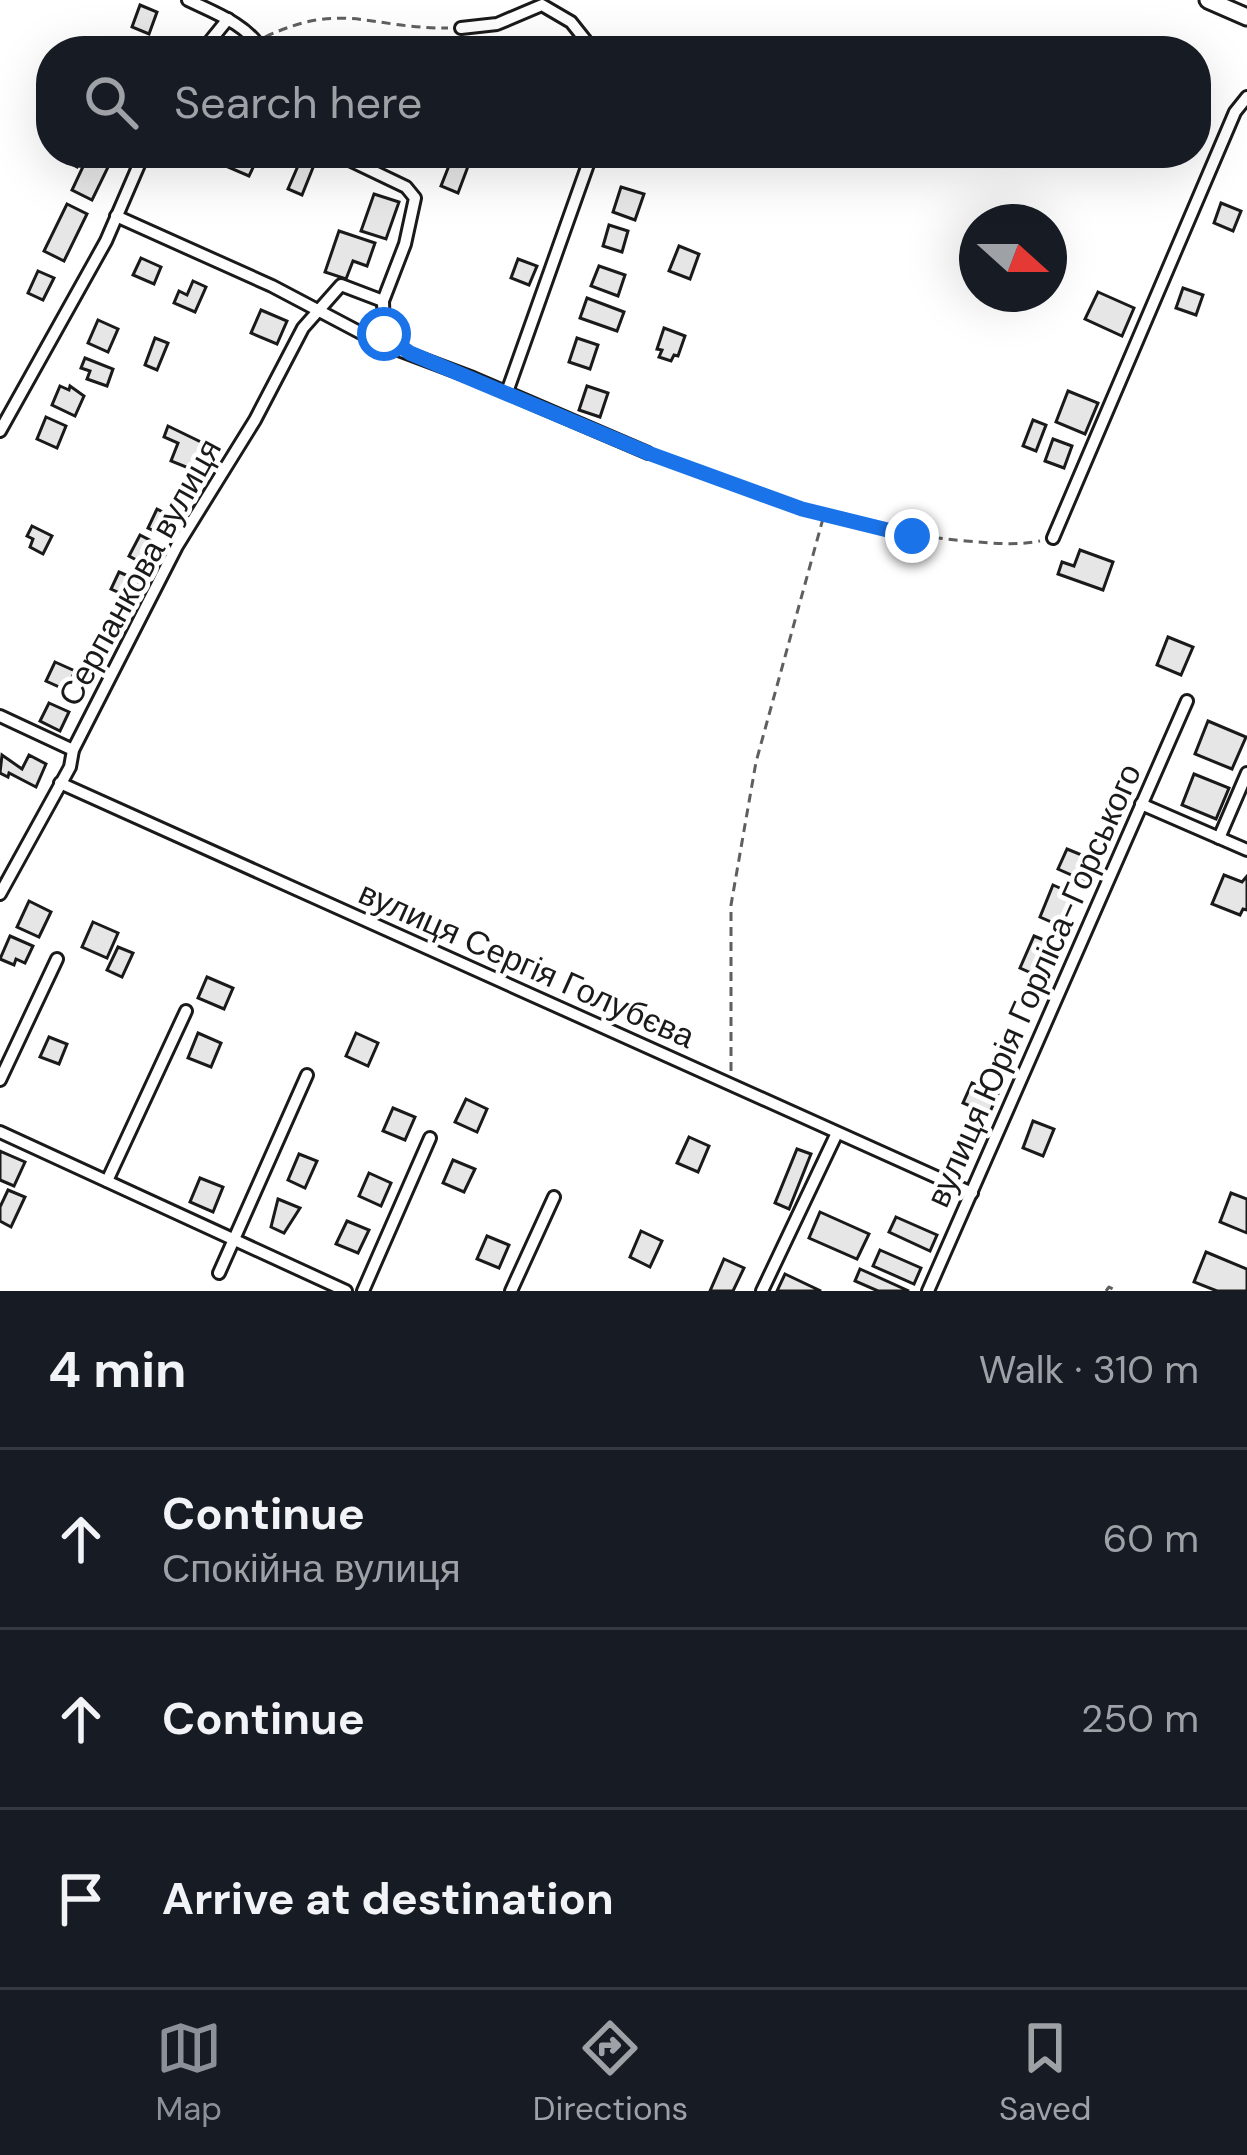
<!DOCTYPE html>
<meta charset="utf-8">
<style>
:root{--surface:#171b24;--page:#20242c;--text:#f1f3f6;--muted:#9ea1a6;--line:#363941;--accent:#8c9099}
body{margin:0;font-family:"DM Sans",sans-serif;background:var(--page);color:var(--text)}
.compass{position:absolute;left:959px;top:204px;width:108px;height:108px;border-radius:50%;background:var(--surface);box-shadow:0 12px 48px #0002;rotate:111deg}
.stop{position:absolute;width:36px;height:36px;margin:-27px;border:9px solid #1a73e8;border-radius:50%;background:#fff}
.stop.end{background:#1a73e8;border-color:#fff;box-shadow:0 3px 12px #0008}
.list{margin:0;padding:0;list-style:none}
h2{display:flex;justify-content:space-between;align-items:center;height:156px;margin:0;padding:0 48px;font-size:51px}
h2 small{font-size:39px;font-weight:400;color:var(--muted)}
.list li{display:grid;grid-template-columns:78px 1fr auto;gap:36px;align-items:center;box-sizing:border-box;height:180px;padding:0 48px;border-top:3px solid var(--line)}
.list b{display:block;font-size:45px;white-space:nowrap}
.list p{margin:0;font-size:39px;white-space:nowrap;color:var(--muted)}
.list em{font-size:39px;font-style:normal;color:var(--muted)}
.icon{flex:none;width:66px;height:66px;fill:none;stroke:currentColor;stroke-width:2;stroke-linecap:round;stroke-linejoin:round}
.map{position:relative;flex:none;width:1247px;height:1291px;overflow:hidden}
.search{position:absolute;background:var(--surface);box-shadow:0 12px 48px #0002;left:36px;right:36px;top:36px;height:132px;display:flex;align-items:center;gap:30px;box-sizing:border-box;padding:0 42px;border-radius:48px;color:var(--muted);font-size:45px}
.sheet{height:696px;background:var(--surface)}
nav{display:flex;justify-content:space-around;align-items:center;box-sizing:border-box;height:168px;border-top:3px solid var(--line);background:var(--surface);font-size:33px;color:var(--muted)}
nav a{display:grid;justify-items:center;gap:6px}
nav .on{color:var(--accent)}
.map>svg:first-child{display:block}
.building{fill:#e6e6e6;stroke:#1a1a1a;stroke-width:3}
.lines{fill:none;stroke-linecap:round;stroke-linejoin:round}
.minor-casing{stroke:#1a1a1a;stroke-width:16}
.secondary-casing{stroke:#1a1a1a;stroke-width:21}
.path{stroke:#5f5f5f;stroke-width:3;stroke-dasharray:9 6;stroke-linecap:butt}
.minor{stroke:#fff;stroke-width:10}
.secondary{stroke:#fff;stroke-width:15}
.route{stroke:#1a73e8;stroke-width:15}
.labels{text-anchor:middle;stroke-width:9;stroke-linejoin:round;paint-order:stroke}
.street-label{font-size:33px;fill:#1a1a1a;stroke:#fff}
</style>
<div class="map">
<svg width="1247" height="1291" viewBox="0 0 1247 1291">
<rect width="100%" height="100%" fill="#fff"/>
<!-- building -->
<g class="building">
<path d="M140 5 157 12 149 34 132 27Z"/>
<path d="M70 153H107L105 158 111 161 92 200 72 190 88 156 83 154 77 167 66 161Z"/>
<path d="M226 153H260L249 176 221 164Z"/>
<path d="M454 153H473L458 193 441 186Z"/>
<path d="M301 159 314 165 302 195 288 189Z"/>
<path d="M621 187 644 194 635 220 613 212Z"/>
<path d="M374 194 399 202 386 239 361 231Z"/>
<path d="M1221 203 1241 211 1233 231 1214 223Z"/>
<path d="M67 204 87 214 64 261 44 251Z"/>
<path d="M609 225 628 231 622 252 603 246Z"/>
<path d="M339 231 375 243 367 266 353 261 346 279 325 272Z"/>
<path d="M679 246 699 254 690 279 669 271Z"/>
<path d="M141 258 161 267 154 284 133 275Z"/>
<path d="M518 259 537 266 529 285 511 278Z"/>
<path d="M599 266 625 275 618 296 591 286Z"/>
<path d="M38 271 54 278 43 300 28 293Z"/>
<path d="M193 281 206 287 195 312 174 303 179 291 187 295Z"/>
<path d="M1183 288 1203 295 1196 315 1176 308Z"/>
<path d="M1098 292 1134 308 1122 336 1085 319Z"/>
<path d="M587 298 624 312 617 331 580 318Z"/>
<path d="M261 310 287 321 277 344 251 333Z"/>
<path d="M98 320 118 329 108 352 88 343Z"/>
<path d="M664 328 685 336 678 356 674 355 671 361 659 357 662 350 657 349Z"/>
<path d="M155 338 168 343 157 370 145 365Z"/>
<path d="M577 338 598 345 590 369 569 362Z"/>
<path d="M85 358 113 369 107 386 87 379 90 371 81 368Z"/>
<path d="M60 386 69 390 70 386 84 396 75 416 52 405Z"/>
<path d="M587 386 608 393 600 417 579 410Z"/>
<path d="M1068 391 1098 403 1085 434 1056 422Z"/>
<path d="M46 417 66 426 57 448 37 439Z"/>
<path d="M1033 420 1046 425 1036 451 1023 446Z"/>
<path d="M168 426 207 445 196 471 171 461 178 443 164 437Z"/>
<path d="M1053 439 1072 446 1064 468 1045 461Z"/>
<path d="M157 509 176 519 167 537 148 528Z"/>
<path d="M32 526 52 536 43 554 30 547 33 539 27 536Z"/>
<path d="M140 535 161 546 150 567 129 556Z"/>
<path d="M1080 550 1113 562 1103 590 1058 574 1062 562 1074 566Z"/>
<path d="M119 572 140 581 133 599 111 589Z"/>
<path d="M1168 637 1193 647 1181 675 1157 665Z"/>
<path d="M55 662 75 671 66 690 46 681Z"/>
<path d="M49 703 69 712 60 731 40 721Z"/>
<path d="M1208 721 1246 737 1232 769 1195 754Z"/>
<path d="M2 755 22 769 29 755 46 764 36 787 9 773 8 777 0 773Z"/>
<path d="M1194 774 1229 788 1216 819 1182 805Z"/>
<path d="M1067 849 1094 860 1085 881 1058 869Z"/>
<path d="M1224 875 1242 882 1247 876V910L1243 909 1240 915 1212 904Z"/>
<path d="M1053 885 1078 896 1065 928 1040 917Z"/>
<path d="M29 901 51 912 39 937 17 927Z"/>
<path d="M93 922 118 933 107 958 82 947Z"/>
<path d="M10 936 33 946 25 963 16 959 14 965 0 959Z"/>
<path d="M1034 936 1059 946 1045 979 1020 968Z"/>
<path d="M118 947 133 953 122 977 107 970Z"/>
<path d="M207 977 233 988 224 1009 198 998Z"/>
<path d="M198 1033 221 1043 211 1067 188 1058Z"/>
<path d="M356 1033 378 1043 368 1066 346 1056Z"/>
<path d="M49 1037 67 1044 59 1064 40 1057Z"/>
<path d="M972 1083 998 1094 989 1114 963 1103Z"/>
<path d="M466 1099 487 1109 477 1132 455 1122Z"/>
<path d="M393 1108 415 1117 405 1140 383 1131Z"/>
<path d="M1033 1121 1054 1129 1043 1156 1023 1148Z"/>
<path d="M689 1137 709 1146 698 1172 677 1163Z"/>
<path d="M797 1149 811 1154 789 1209 775 1203Z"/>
<path d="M0 1151 25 1162 14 1186 0 1180Z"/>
<path d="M299 1154 317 1161 305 1188 288 1180Z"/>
<path d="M453 1160 475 1169 464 1192 443 1183Z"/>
<path d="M369 1173 391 1183 381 1206 359 1196Z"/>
<path d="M200 1178 223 1187 213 1212 190 1202Z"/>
<path d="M8 1190 25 1197 11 1227 0 1221V1207Z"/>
<path d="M1231 1193 1247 1199V1233L1220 1222Z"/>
<path d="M278 1199 300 1208 284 1233 271 1227Z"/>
<path d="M820 1212 869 1234 857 1259 809 1238Z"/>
<path d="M896 1217 937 1235 930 1251 889 1232Z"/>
<path d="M347 1221 369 1230 358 1253 336 1244Z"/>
<path d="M641 1231 662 1241 650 1267 630 1257Z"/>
<path d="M487 1236 509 1245 499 1268 477 1259Z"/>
<path d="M880 1250 921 1268 914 1284 873 1266Z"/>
<path d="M1206 1252 1247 1269V1291H1217L1194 1282Z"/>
<path d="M724 1259 744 1268 733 1291H710Z"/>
<path d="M860 1269 909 1291H878L855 1281Z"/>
<path d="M785 1274 821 1291H777Z"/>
</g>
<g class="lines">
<!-- minor casing -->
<g class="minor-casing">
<g id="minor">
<path d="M188 0C213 12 249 25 262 51"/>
<path d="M461 28 497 24 542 5 571 22 594 51"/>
<path d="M202 51 228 19"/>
<path d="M335 153 406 187 415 198 405 244 383 301 384 334 394 344"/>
<path d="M116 216 272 286 380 343 473 378 648 453"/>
<path d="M507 392 592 153"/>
<path d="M0 431 106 241 144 153"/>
<path d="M1053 538 1235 112 1247 97"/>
<path d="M0 716 73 750"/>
<path d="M60 783 972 1193"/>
<path d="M1141 804 1247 850"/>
<path d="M1219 838 1247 773"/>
<path d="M0 894 70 767 73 750 177 546 255 420 303 328 341 285 383 301"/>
<path d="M0 1080 57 959"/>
<path d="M0 1132 346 1291"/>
<path d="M107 1181 186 1011"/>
<path d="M219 1273 307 1075"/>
<path d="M363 1291 430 1138"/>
<path d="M511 1291 554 1197"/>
<path d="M762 1291 837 1133"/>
<path d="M928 1291 1187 701"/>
</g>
</g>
<!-- secondary casing -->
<g class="secondary-casing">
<path id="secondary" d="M1208 0 1247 17"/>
</g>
<!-- path -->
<g class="path">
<path d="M265 37C344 0 370 29 448 28"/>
<path d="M661 457C761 494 859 532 966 541 992 543 1014 546 1040 541"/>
<path d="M731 1071V905L756 762 824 515"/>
<path d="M1106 1291 1109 1287 1117 1291"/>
</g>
<!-- minor -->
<use href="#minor" class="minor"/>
<!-- secondary -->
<use href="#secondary" class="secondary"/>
</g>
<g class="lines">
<!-- route -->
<path class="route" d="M384 334 410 353 648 453 802 509 912 536"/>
</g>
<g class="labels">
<!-- street labels -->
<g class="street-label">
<text transform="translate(139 572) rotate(-61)" y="12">Серпанкова вулиця</text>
<text transform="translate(527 964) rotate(24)" y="12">вулиця Сергія Голубєва</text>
<text transform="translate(1033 985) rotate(-66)" y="12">вулиця Юрія Горліса-Горського</text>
</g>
</g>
</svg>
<svg class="compass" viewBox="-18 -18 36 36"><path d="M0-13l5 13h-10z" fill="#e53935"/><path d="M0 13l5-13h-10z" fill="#9ea1a6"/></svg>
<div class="stop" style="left:384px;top:334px"></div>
<div class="stop end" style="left:912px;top:536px"></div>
<div class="search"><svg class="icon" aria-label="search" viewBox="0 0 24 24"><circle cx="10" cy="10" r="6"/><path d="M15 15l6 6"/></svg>Search here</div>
</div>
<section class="sheet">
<h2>4 min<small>Walk · 310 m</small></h2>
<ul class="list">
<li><svg class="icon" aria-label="ahead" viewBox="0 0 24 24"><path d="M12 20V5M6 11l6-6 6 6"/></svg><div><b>Continue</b><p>Спокійна вулиця</p></div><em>60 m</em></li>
<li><svg class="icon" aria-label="ahead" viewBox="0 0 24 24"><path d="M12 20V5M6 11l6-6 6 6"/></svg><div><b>Continue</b></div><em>250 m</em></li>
<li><svg class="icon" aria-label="arrive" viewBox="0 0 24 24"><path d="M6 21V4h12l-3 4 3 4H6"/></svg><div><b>Arrive at destination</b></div></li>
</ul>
</section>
<nav>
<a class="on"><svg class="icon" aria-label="map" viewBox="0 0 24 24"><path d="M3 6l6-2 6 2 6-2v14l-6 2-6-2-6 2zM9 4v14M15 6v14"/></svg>Map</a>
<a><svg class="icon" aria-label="directions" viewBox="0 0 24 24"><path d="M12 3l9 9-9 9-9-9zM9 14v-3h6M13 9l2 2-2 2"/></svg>Directions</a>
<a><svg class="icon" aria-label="saved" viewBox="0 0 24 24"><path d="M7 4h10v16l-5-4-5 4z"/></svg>Saved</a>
</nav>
